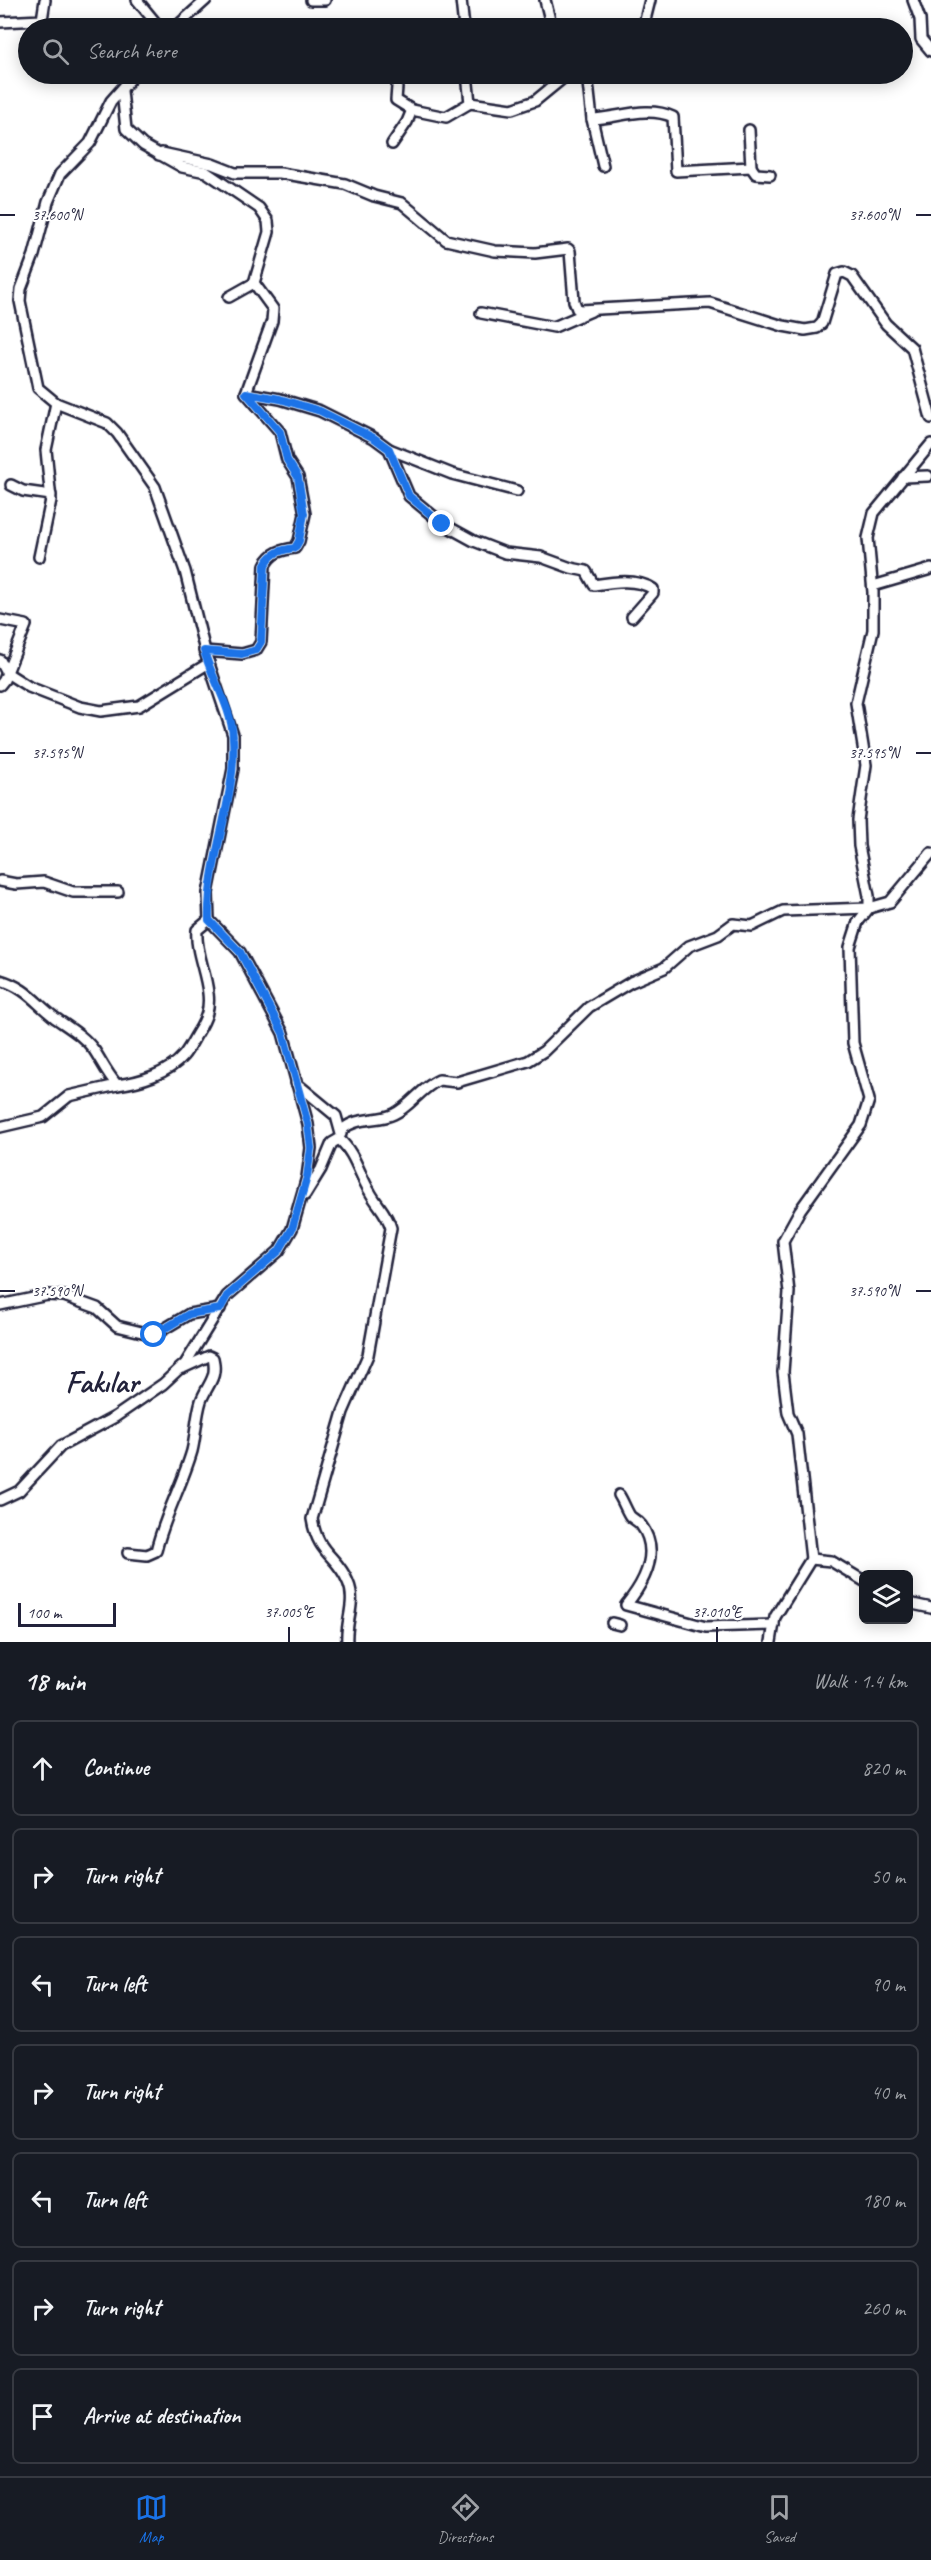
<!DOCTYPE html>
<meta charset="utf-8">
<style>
:root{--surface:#171b24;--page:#20242c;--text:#f1f3f6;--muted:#9ea1a6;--line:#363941;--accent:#1a73e8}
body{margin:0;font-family:Caveat,sans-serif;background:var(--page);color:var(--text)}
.controls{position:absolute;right:18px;bottom:18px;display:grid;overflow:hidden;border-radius:9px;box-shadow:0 3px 15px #0003}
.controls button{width:54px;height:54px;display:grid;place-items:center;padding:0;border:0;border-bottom:2px solid var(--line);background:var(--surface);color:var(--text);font:30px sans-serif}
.scale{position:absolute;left:18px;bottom:15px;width:98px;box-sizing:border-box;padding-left:6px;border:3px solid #22223b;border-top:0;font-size:16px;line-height:21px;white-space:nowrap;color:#22223b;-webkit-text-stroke:4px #fff;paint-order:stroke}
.stop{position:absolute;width:18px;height:18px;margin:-14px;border:4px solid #1a73e8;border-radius:50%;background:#fff}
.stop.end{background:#1a73e8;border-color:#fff;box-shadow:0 2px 6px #0008}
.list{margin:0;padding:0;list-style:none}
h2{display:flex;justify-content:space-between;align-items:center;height:78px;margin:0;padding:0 24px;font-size:26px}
h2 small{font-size:20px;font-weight:400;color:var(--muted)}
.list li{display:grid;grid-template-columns:39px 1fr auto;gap:18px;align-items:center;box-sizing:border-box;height:96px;margin:0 12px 12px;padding:0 12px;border:2px solid var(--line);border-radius:9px}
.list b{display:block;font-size:22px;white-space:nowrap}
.list em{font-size:20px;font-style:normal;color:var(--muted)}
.icon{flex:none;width:33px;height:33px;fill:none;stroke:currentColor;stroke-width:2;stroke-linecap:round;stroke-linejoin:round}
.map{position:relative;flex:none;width:931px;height:1642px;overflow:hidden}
.search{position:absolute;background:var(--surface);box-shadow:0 3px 15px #0003;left:18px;right:18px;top:18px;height:66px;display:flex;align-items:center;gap:15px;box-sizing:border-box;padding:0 21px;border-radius:33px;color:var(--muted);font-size:22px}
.sheet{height:834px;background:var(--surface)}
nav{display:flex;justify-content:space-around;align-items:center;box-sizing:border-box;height:84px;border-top:2px solid var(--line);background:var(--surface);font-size:16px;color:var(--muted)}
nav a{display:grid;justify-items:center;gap:3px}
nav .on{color:var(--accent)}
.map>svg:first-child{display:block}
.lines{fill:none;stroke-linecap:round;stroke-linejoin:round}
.minor-casing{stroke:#22223b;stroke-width:14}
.minor{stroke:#fff;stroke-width:9}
.route{stroke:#1a73e8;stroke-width:8}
.ticks{fill:none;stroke:#22223b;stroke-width:2}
.labels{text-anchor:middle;stroke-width:4.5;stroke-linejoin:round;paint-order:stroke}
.neighbourhood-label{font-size:30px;font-weight:bold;fill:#22223b;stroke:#fff}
.ticks-label{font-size:15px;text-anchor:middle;fill:#22223b;stroke:#fff;stroke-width:4.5;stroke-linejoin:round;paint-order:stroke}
</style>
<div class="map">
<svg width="931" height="1642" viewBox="0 0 931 1642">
<rect width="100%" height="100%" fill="#fff"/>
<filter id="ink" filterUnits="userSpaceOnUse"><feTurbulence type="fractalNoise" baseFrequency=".0167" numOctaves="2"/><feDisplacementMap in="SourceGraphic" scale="12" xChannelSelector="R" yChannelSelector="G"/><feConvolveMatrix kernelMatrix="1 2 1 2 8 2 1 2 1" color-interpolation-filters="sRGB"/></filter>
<g filter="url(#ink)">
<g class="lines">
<!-- minor casing -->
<g class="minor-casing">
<g id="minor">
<path d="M137 0 160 28"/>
<path d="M311 0H325"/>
<path d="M461 0 464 28"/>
<path d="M545 0 552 28"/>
<path d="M913 0 920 19 921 39 931 51"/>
<path d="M0 22 42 20 45 0"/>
<path d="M175 28 206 0"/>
<path d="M643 28 650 0"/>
<path d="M398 74 396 100 412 110"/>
<path d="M587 74 592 119 603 166"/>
<path d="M122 91 126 129 143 145 182 167 206 172 259 208 268 221 269 232 254 283 273 309 272 321 246 393 280 399 320 411 374 438 389 449 409 496 443 524 474 541 505 553 541 557 571 568 586 571 594 585C613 582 636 578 653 589V593L632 617"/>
<path d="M470 103 512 109 535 101 568 74"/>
<path d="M592 119C618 118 647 105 673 117L676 171 751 167 749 130"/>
<path d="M392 144 407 122 412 110 446 117 470 103 467 74"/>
<path d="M159 155 162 153 212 164 235 173H280L345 184 374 196 402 203 446 240 495 251 535 253 568 249 570 251 574 301 577 309 580 310 710 303 783 326 805 330 817 328 822 323 837 274 844 272 852 276 886 324 912 348 931 418"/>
<path d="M751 167 756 174 770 175"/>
<path d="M229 297 254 283"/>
<path d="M481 313 554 327 591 311"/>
<path d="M389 449 452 474 517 491"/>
<path d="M903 477 928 476"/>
<path d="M11 485 23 491 51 495"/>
<path d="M39 557 51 500 46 450 56 403"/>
<path d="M873 586 931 569"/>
<path d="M0 620 26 625 4 680 0 685"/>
<path d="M204 651 242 654 256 650 261 642 265 565C272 552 281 550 295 548L299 541 305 514 298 477 287 460 280 432 246 393"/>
<path d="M0 660 7 673 29 687 80 707 101 711 139 706 209 663"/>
<path d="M0 881 16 884 44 882 73 892H118"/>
<path d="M0 980C25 987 35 1002 54 1017 68 1027 84 1036 94 1050 102 1062 106 1072 117 1085 139 1082 168 1074 183 1056 189 1049 193 1040 198 1032 206 1019 210 1009 208 993 206 972 195 950 197 930L209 920"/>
<path d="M296 1083 336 1116 341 1134"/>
<path d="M0 1127 43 1117 69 1096 117 1085"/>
<path d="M342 1130C356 1116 378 1122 394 1114 411 1106 422 1087 439 1080L457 1082 528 1061 544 1051 589 1007 631 982 664 968 689 946 718 935 733 924 752 926 783 911 869 908 890 902 931 853"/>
<path d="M305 1195 321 1169 332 1143 339 1139C355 1153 359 1174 370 1192 377 1205 387 1213 391 1228L368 1355 343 1412 312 1519C318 1555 337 1555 348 1582 357 1602 345 1622 347 1642"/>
<path d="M0 1305 48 1295 64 1296 97 1308 117 1326 154 1335 189 1314 220 1309"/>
<path d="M619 1495C623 1501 626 1510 630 1516 633 1519 638 1521 641 1525 661 1552 644 1583 626 1605L706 1627 774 1625"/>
<path d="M0 1500 19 1491 61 1446 115 1417 163 1384 178 1370 185 1364 227 1296 279 1251 292 1229 307 1177 311 1148 308 1124 283 1033 240 952 209 920 208 893 233 769V735L206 655 185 571 155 487 117 433 107 423 56 403 38 388 20 301 21 289 34 255 48 202 60 174 90 143 111 101 135 74"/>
<path d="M128 1553 147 1555 156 1551C164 1517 182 1485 192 1451 196 1435 196 1417 201 1401 207 1384 218 1379 213 1358L209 1356 183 1368"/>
<path d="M811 1559 831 1561 864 1581"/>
<path d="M908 1603 931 1608"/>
<path d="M612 1623 620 1625"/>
<path d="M771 1642 775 1617 811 1559 797 1434 788 1413 783 1372 789 1292 783 1241 800 1210 861 1125 869 1100 853 1043 850 947 858 922 869 908V896L859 846 858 820 866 765 856 703 873 630V592L868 538 874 513 931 444"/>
</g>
</g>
<!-- minor -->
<use href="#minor" class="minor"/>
</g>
</g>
<g class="lines" filter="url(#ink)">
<!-- route -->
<path class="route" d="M154 1335 189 1314 220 1309 227 1296 279 1251 292 1229 307 1177 311 1148 308 1124 283 1033 240 952 209 920C207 858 237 800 233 738 232 708 212 679 204 651L242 654 256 650 261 642 265 565C272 552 281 550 295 548L299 541 304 514 298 477 287 460 280 432 246 393 280 399 320 411 374 438 389 449 409 496 442 524"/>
</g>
<!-- ticks -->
<path class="ticks" d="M0 215H15M916 215H931M0 753H15M916 753H931M0 1291H15M916 1291H931M289 1627V1642M717 1627V1642"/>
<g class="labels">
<!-- neighbourhood labels -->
<g class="neighbourhood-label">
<text x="102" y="1392">Fakılar</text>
</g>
</g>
<g class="ticks-label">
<text x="57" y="220">37.600°N</text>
<text x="874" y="220">37.600°N</text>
<text x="57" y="758">37.595°N</text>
<text x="874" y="758">37.595°N</text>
<text x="57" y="1296">37.590°N</text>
<text x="874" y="1296">37.590°N</text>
<text x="289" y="1617">37.005°E</text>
<text x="717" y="1617">37.010°E</text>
</g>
</svg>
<div class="controls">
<button><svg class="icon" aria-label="layers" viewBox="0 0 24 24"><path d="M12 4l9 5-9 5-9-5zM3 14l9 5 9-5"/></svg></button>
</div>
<div class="scale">100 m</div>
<div class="stop" style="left:154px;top:1335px"></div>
<div class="stop end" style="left:442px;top:524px"></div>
<div class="search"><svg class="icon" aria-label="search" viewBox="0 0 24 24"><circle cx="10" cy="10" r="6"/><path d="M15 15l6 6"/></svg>Search here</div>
</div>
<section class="sheet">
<h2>18 min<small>Walk · 1.4 km</small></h2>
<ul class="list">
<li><svg class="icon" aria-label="ahead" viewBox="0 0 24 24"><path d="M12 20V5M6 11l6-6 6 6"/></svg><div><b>Continue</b></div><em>820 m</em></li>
<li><svg class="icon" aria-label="right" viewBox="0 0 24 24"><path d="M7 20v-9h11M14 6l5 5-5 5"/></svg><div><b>Turn right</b></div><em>50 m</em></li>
<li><svg class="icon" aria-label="left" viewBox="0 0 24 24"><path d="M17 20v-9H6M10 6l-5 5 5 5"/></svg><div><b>Turn left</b></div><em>90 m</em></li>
<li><svg class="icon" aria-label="right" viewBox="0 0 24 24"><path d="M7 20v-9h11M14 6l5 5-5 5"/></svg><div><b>Turn right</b></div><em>40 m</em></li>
<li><svg class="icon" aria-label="left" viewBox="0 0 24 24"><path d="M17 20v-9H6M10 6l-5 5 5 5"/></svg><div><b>Turn left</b></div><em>180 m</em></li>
<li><svg class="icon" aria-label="right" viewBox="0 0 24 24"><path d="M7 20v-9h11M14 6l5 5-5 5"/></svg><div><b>Turn right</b></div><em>260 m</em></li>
<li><svg class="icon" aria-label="arrive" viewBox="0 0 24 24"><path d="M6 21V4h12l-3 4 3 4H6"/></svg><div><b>Arrive at destination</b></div></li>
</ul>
</section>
<nav>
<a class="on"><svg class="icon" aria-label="map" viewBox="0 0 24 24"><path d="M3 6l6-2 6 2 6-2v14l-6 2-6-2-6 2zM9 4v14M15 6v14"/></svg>Map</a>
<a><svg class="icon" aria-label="directions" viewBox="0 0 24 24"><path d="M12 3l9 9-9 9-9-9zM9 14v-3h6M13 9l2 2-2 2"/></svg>Directions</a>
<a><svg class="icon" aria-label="saved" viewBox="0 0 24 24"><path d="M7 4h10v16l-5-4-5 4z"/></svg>Saved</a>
</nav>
